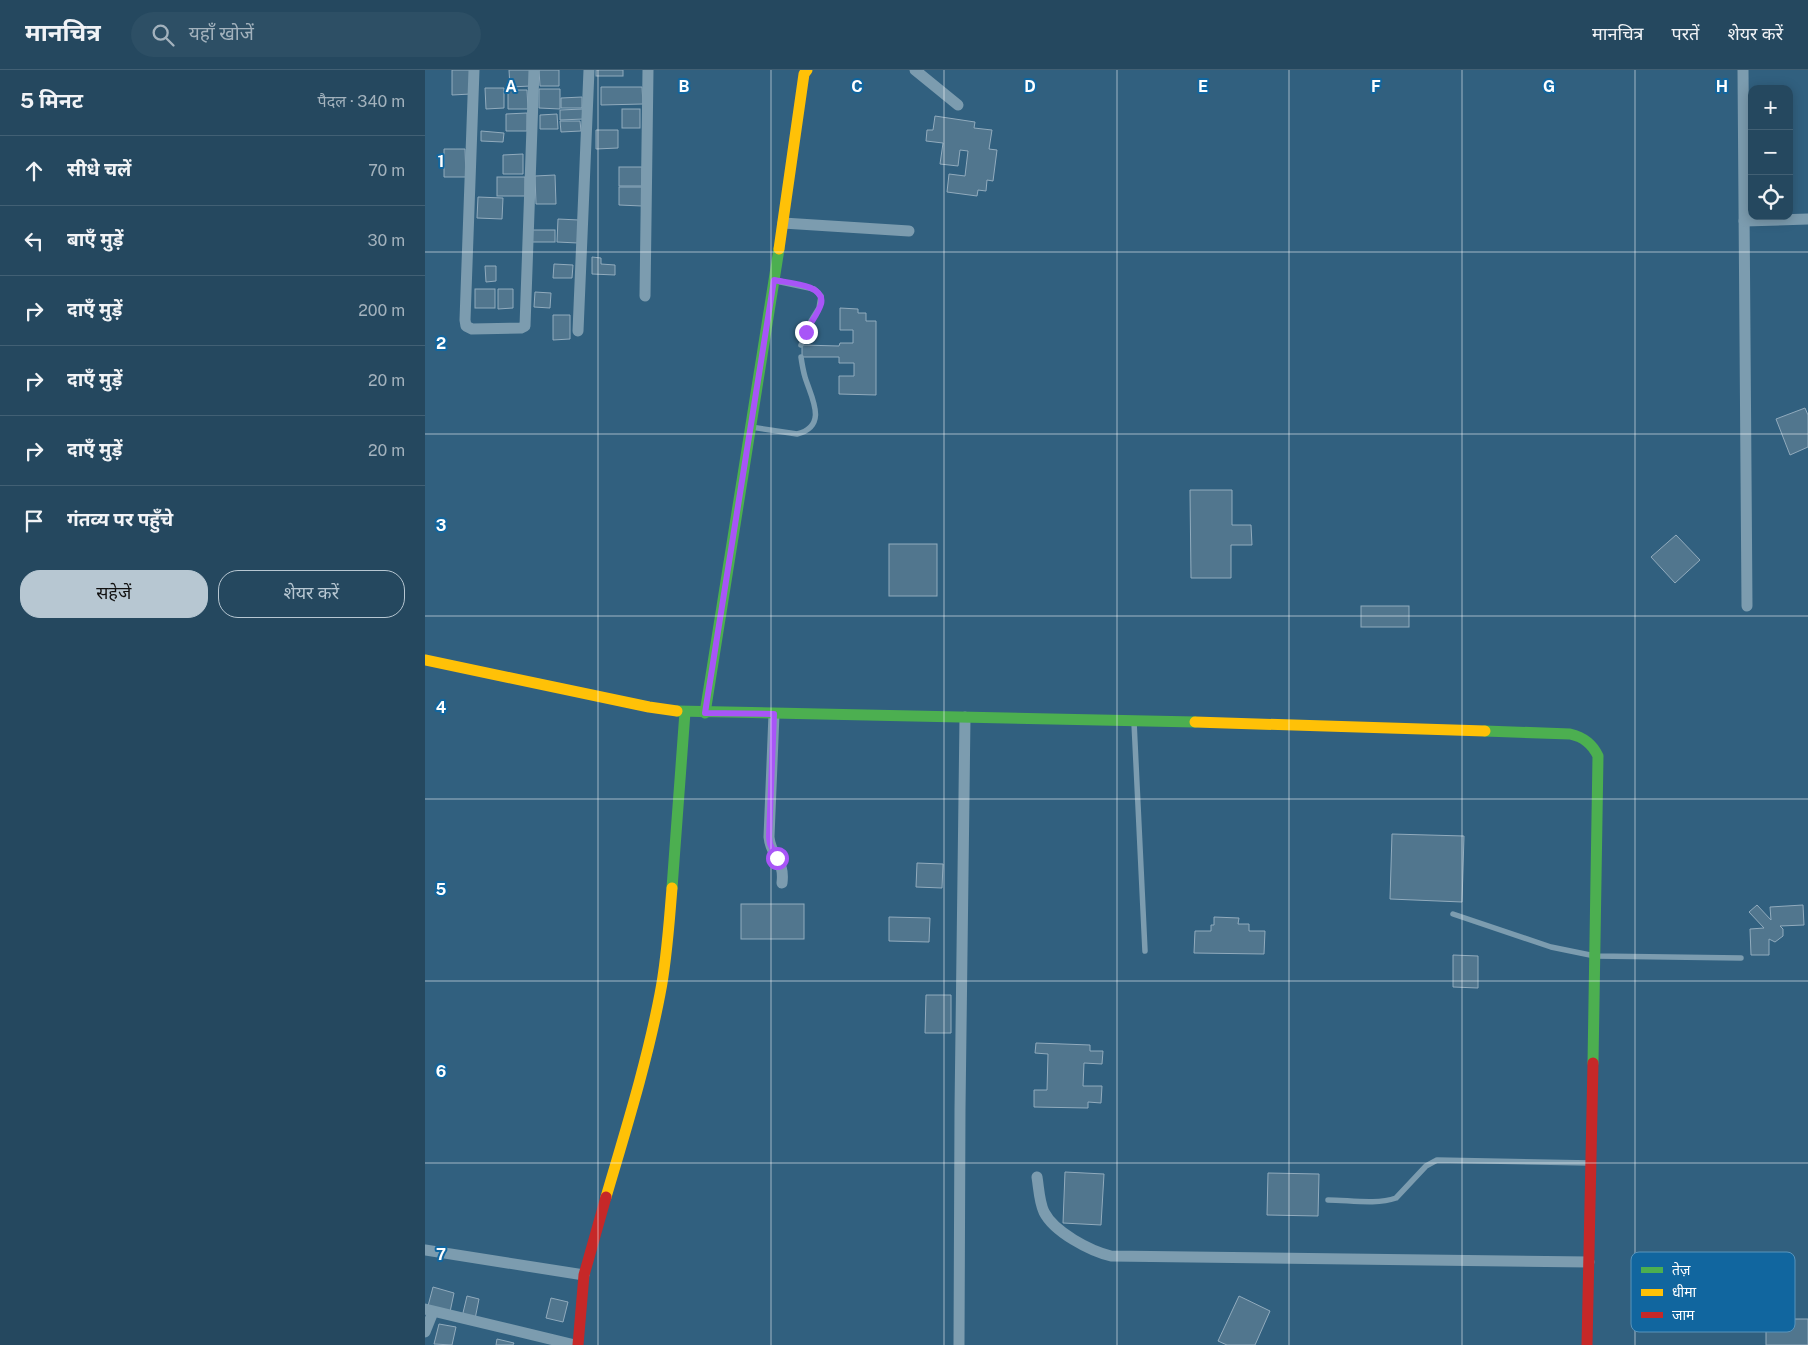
<!DOCTYPE html>
<html lang="hi">
<meta charset="utf-8">
<style>
:root{--surface:#25485f;--page:#2d4f65;--text:#f1f3f6;--muted:#a3b2bd;--line:#426074;--accent:#b7c7d2}
body{margin:0;font-family:"Public Sans","Noto Sans Devanagari",sans-serif;background:var(--page);color:var(--text)}
.controls{position:absolute;right:15px;top:15px;display:grid;overflow:hidden;border-radius:10px;box-shadow:0 2px 12px #0003}
.controls button{width:45px;height:45px;display:grid;place-items:center;padding:0;border:0;border-bottom:1px solid var(--line);background:var(--surface);color:var(--text);font:25px sans-serif}
.stop{position:absolute;width:15px;height:15px;margin:-11px;border:4px solid #a855f7;border-radius:50%;background:#fff}
.stop.end{background:#a855f7;border-color:#fff;box-shadow:0 1px 5px #0008}
.list{margin:0;padding:0;list-style:none}
h2{display:flex;justify-content:space-between;align-items:center;height:65px;margin:0;padding:0 20px;font-size:21px}
h2 small{font-size:16px;font-weight:400;color:var(--muted)}
.list li{display:grid;grid-template-columns:32px 1fr auto;gap:15px;align-items:center;box-sizing:border-box;height:70px;padding:0 20px;border-top:1px solid var(--line)}
.list b{display:block;font-size:19px;white-space:nowrap}
.list em{font-size:16px;font-style:normal;color:var(--muted)}
.actions{display:flex;gap:10px;padding:15px 20px}
.actions a{flex:1;padding:11px 0;border:1px solid var(--accent);border-radius:20px;text-align:center;font-size:18px;color:var(--accent)}
.actions .main{background:var(--accent);color:#111}
.icon{flex:none;width:28px;height:28px;fill:none;stroke:currentColor;stroke-width:2;stroke-linecap:round;stroke-linejoin:round}
.map{position:relative;flex:none;width:1383px;height:1275px;overflow:hidden}
header{display:flex;align-items:center;gap:30px;box-sizing:border-box;height:70px;padding:0 25px;background:var(--surface);border-bottom:1px solid var(--line)}
header strong{font-size:24px}
nav{display:flex;gap:28px;margin-inline-start:auto;font-size:18px}
.search{width:350px;height:45px;background:var(--page);display:flex;align-items:center;gap:12px;box-sizing:border-box;padding:0 18px;border-radius:28px;color:var(--muted);font-size:19px}
main{display:flex}
aside{flex:1;background:var(--surface)}
.map>svg:first-child{display:block}
.building{fill:#51768e;stroke:#91abbd}
.lines{fill:none;stroke-linecap:round;stroke-linejoin:round}
.lane{stroke:#7c9caf;stroke-width:5.5}
.street{stroke:#7c9caf;stroke-width:11}
.fast{stroke:#4caf50;stroke-width:11}
.slow{stroke:#ffc107;stroke-width:11}
.jam{stroke:#c62828;stroke-width:11}
.route{stroke:#a855f7;stroke-width:6}
.grid{fill:none;stroke:#fff;stroke-width:1;stroke-opacity:0.55}
.key{fill:#11669f;stroke:#5894bc;stroke-width:1}
.key-label{font-size:14px;fill:#fff}
.grid-label{font-size:16px;text-anchor:middle;font-weight:bold;fill:#fff;stroke:#11669f;stroke-width:4;stroke-linejoin:round;paint-order:stroke}
</style>
<header>
<strong>मानचित्र</strong>
<div class="search"><svg class="icon" aria-label="search" viewBox="0 0 24 24"><circle cx="10" cy="10" r="6"/><path d="M15 15l6 6"/></svg>यहाँ खोजें</div>
<nav><a>मानचित्र</a><a>परतें</a><a>शेयर करें</a></nav>
</header>
<main>
<aside>
<h2>5 मिनट<small>पैदल · 340 m</small></h2>
<ul class="list">
<li><svg class="icon" aria-label="ahead" viewBox="0 0 24 24"><path d="M12 20V5M6 11l6-6 6 6"/></svg><div><b>सीधे चलें</b></div><em>70 m</em></li>
<li><svg class="icon" aria-label="left" viewBox="0 0 24 24"><path d="M17 20v-9H6M10 6l-5 5 5 5"/></svg><div><b>बाएँ मुड़ें</b></div><em>30 m</em></li>
<li><svg class="icon" aria-label="right" viewBox="0 0 24 24"><path d="M7 20v-9h11M14 6l5 5-5 5"/></svg><div><b>दाएँ मुड़ें</b></div><em>200 m</em></li>
<li><svg class="icon" aria-label="right" viewBox="0 0 24 24"><path d="M7 20v-9h11M14 6l5 5-5 5"/></svg><div><b>दाएँ मुड़ें</b></div><em>20 m</em></li>
<li><svg class="icon" aria-label="right" viewBox="0 0 24 24"><path d="M7 20v-9h11M14 6l5 5-5 5"/></svg><div><b>दाएँ मुड़ें</b></div><em>20 m</em></li>
<li><svg class="icon" aria-label="arrive" viewBox="0 0 24 24"><path d="M6 21V4h12l-3 4 3 4H6"/></svg><div><b>गंतव्य पर पहुँचे</b></div></li>
</ul>
<div class="actions"><a class="main">सहेजें</a><a>शेयर करें</a></div>
</aside>
<div class="map">
<svg width="1383" height="1275" viewBox="0 0 1383 1275">
<rect width="100%" height="100%" fill="#31607f"/>
<!-- building -->
<g class="building">
<path d="M27 0H45L46 24 27 25Z"/>
<path d="M84 0H105L106 16 85 17Z"/>
<path d="M114 0H134V16H115Z"/>
<rect x="171" y="0" width="27" height="6"/>
<path d="M176 17H217L218 34 176 35Z"/>
<path d="M60 18H79V38L61 39Z"/>
<path d="M114 19H135V39L114 38Z"/>
<path d="M83 20H102L103 39H83Z"/>
<path d="M157 27V38H136V28Z"/>
<path d="M158 39 159 49 135 50V40Z"/>
<rect x="197" y="39" width="18" height="19"/>
<path d="M102 43V61H81V44Z"/>
<path d="M132 44 133 59H115V45Z"/>
<path d="M510 46 550 52 549 58 567 60 564 79 572 80 568 111 562 110 561 121 553 120 552 126 522 122 524 104 540 106 543 81 535 80 533 96 515 94 518 73 501 71 502 60H508Z"/>
<path d="M135 51H155L156 61 136 62Z"/>
<path d="M171 60H193V78L171 79Z"/>
<path d="M56 61 79 63 78 72 56 71Z"/>
<path d="M19 79H40L41 107H19Z"/>
<path d="M98 84V104H78V85Z"/>
<rect x="194" y="97" width="23" height="19"/>
<path d="M130 105 131 134H111L110 106Z"/>
<rect x="72" y="107" width="28" height="19"/>
<path d="M194 117H217V136L194 135Z"/>
<path d="M53 127 78 128 77 149 52 148Z"/>
<path d="M133 149 154 150 153 173 132 172Z"/>
<rect x="106" y="160" width="24" height="12"/>
<path d="M167 187 176 188V194L190 195V205L167 204Z"/>
<path d="M129 194 148 195 147 208H128Z"/>
<path d="M60 196H71V211L61 212Z"/>
<rect x="50" y="219" width="20" height="19"/>
<path d="M73 219H88V238L73 239Z"/>
<path d="M110 222 126 223 125 238 109 237Z"/>
<path d="M415 238 433 239V243H441V251H451V325L414 324V306H429V293H414V287H377V275L414 276 415 273H428V260H415Z"/>
<path d="M128 245H145V269L128 270Z"/>
<path d="M1380 338 1383 345V377L1365 385 1351 349Z"/>
<path d="M765 420H807V455H826L827 475H806V508H766Z"/>
<path d="M1251 465 1275 490 1250 513 1226 487Z"/>
<rect x="464" y="474" width="48" height="52"/>
<rect x="936" y="536" width="48" height="21"/>
<path d="M967 764 1039 766 1037 832 965 829Z"/>
<path d="M492 793 518 794 517 818 491 817Z"/>
<rect x="316" y="834" width="63" height="35"/>
<path d="M1332 835 1346 850 1345 837 1378 835 1379 855 1355 856 1358 859V866L1350 872 1344 869V885H1326L1325 859 1339 858 1324 842Z"/>
<path d="M464 847 505 848 504 872 464 871Z"/>
<path d="M789 847 814 848 813 854H824V861H840L839 884 769 883 770 861H786V855H789Z"/>
<path d="M1028 885 1053 886V918L1028 917Z"/>
<path d="M501 925H526V963H500Z"/>
<path d="M611 973 665 975V981H678L677 994 659 993 658 1016H677L676 1033 663 1032V1038L609 1037V1020H622L623 984 610 983Z"/>
<path d="M640 1102 679 1104 676 1155 638 1153Z"/>
<path d="M843 1103 894 1104 893 1146 842 1145Z"/>
<path d="M8 1217 29 1223 25 1242 3 1236Z"/>
<path d="M42 1226 54 1229 50 1249 37 1247Z"/>
<path d="M814 1226 845 1241 830 1275H802L793 1271Z"/>
<path d="M126 1228 143 1232 138 1252 121 1248Z"/>
<rect x="1341" y="1249" width="42" height="26"/>
<path d="M14 1254 31 1257 27 1275 9 1274Z"/>
<path d="M72 1269 89 1273 88 1275H71Z"/>
</g>
<g class="lines">
<!-- lane -->
<g class="lane">
<path d="M351 211 389 219 396 226 394 238 386 251 376 275"/>
<path d="M326 357 372 364C404 356 386 327 380 307 378 300 377 294 376 287"/>
<path d="M709 652 720 881"/>
<path d="M1028 844 1126 877 1170 886 1316 888"/>
<path d="M903 1130C924 1130 951 1135 971 1128L1001 1096 1012 1090 1165 1093"/>
</g>
<!-- street -->
<g class="street">
<path d="M49 0 40 250 41 256 47 259 96 258 100 256 109 0"/>
<path d="M490 0 533 35"/>
<path d="M1318 0 1322 536"/>
<path d="M1319 151 1383 149"/>
<path d="M358 153 484 161"/>
<path d="M220 226 223 0"/>
<path d="M153 261 164 0"/>
<path d="M349 644 344 767C346 788 360 789 357 813"/>
<path d="M612 1107C614 1119 614 1131 619 1142 629 1162 665 1181 686 1186L1164 1192"/>
<path d="M0 1180 159 1205"/>
<path d="M0 1239 150 1275"/>
<path d="M0 1262 8 1242"/>
<path d="M534 1275 535 1039 540 647"/>
</g>
<!-- fast -->
<g class="fast">
<path d="M252 641 770 652"/>
<path d="M280 643 354 179"/>
<path d="M1060 661 1145 664C1158 667 1167 673 1173 686L1168 993"/>
<path d="M247 818 260 642"/>
</g>
<!-- slow -->
<g class="slow">
<path d="M354 179 379 4 382 0"/>
<path d="M0 590 224 637 252 641"/>
<path d="M770 652 1060 661"/>
<path d="M181 1127C201 1059 222 992 235 924 242 889 244 853 247 818"/>
</g>
<!-- jam -->
<g class="jam">
<path d="M153 1275 159 1205 181 1127"/>
<path d="M1162 1275 1168 993"/>
</g>
</g>
<g class="lines">
<!-- route -->
<path class="route" d="M352 788 345 774 344 767 349 644 280 643 349 210C362 213 401 214 396 234 393 244 385 253 381 262"/>
</g>
<!-- grid -->
<path class="grid" d="M173 0V1275M346 0V1275M519 0V1275M692 0V1275M864 0V1275M1037 0V1275M1210 0V1275M0 182H1383M0 364H1383M0 546H1383M0 729H1383M0 911H1383M0 1093H1383"/>
<!-- legend -->
<rect x="1206" y="1182" width="164" height="80" rx="8" class="key"/>
<rect x="1216" y="1197" width="22" height="6" fill="#4caf50"/>
<rect x="1216" y="1219" width="22" height="7" fill="#ffc107"/>
<rect x="1216" y="1242" width="22" height="6" fill="#c62828"/>
<g class="key-label">
<text x="1247" y="1205">तेज़</text>
<text x="1247" y="1227">धीमा</text>
<text x="1247" y="1250">जाम</text>
</g>
<g class="grid-label">
<text x="86" y="22">A</text>
<text x="259" y="22">B</text>
<text x="432" y="22">C</text>
<text x="605" y="22">D</text>
<text x="778" y="22">E</text>
<text x="951" y="22">F</text>
<text x="1124" y="22">G</text>
<text x="1297" y="22">H</text>
<text x="16" y="97">1</text>
<text x="16" y="279">2</text>
<text x="16" y="461">3</text>
<text x="16" y="643">4</text>
<text x="16" y="825">5</text>
<text x="16" y="1007">6</text>
<text x="16" y="1190">7</text>
</g>
</svg>
<div class="controls">
<button>+</button>
<button>−</button>
<button><svg class="icon" aria-label="locate" viewBox="0 0 24 24"><circle cx="12" cy="12" r="6"/><path d="M12 2v4M12 18v4M2 12h4M18 12h4"/></svg></button>
</div>
<div class="stop" style="left:352px;top:788px"></div>
<div class="stop end" style="left:381px;top:262px"></div>
</div>
</main>
